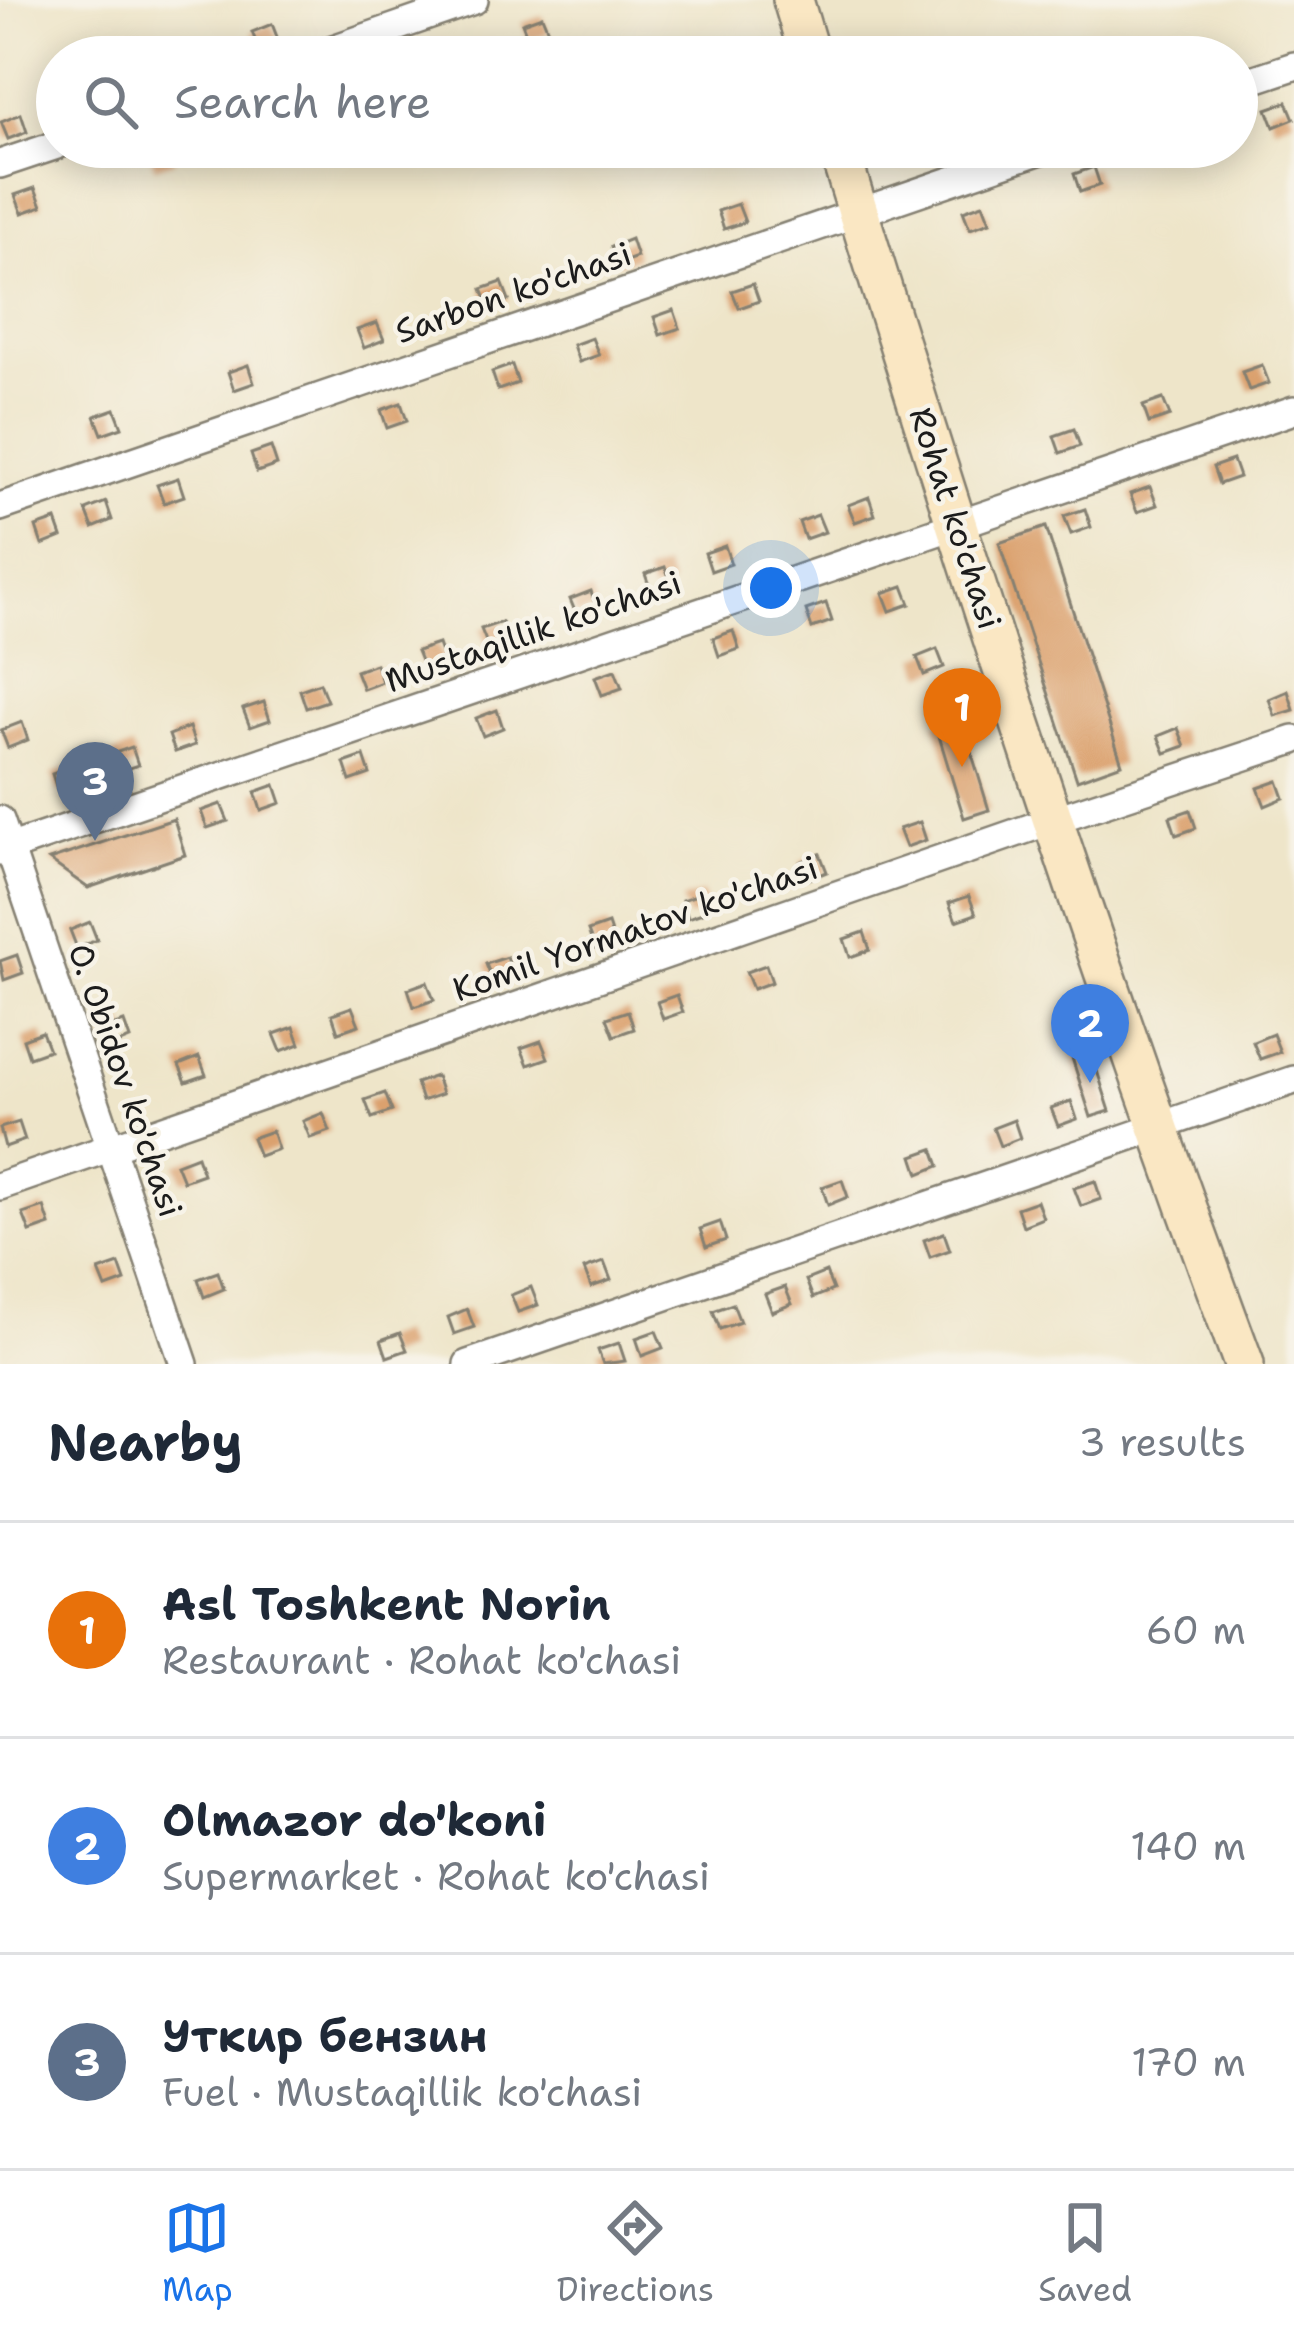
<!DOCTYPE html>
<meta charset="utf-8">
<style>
:root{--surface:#fff;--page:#f6f6f7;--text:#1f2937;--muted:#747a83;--line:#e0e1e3;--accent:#1a73e8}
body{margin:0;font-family:"Shantell Sans",sans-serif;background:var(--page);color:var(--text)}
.you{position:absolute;left:771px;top:588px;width:42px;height:42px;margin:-30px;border:9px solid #fff;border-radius:50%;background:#1a73e8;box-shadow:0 0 0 18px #1a73e833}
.badge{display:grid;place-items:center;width:78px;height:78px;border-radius:50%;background:var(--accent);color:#fff;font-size:39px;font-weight:700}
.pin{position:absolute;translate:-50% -99px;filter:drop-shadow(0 3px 6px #0008)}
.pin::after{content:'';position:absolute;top:63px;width:42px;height:36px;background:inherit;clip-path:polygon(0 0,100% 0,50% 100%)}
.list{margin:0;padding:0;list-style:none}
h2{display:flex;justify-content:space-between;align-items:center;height:156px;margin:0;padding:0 48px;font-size:51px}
h2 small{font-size:39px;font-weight:400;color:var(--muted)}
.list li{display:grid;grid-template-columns:78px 1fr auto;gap:36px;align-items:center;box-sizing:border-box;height:216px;padding:0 48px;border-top:3px solid var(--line)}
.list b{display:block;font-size:45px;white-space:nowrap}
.list p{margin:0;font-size:39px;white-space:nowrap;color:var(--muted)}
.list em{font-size:39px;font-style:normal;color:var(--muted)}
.icon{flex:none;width:66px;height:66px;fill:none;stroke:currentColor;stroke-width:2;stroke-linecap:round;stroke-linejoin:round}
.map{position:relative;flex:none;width:1294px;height:1364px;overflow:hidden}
.search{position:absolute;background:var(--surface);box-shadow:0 6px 30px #0003;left:36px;right:36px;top:36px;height:132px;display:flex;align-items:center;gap:30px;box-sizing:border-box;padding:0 42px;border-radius:66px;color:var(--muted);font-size:45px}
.sheet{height:804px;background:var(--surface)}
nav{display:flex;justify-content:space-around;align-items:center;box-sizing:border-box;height:168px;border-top:3px solid var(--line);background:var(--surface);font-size:33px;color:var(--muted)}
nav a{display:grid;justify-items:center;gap:6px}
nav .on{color:var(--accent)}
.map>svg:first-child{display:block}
.building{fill:#dba16e}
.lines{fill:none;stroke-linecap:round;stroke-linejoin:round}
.street-casing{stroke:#858072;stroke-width:32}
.secondary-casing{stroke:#858072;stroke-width:44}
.street{stroke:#fff;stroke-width:27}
.secondary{stroke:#fae7c3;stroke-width:39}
.labels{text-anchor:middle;stroke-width:9;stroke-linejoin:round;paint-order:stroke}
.street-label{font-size:33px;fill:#1c1c1c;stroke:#f7f3e8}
</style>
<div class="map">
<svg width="1294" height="1364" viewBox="0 0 1294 1364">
<rect width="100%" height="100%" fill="#f7f3e8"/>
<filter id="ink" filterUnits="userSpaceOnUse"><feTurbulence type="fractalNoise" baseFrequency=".00833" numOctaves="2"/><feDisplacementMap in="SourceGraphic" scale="24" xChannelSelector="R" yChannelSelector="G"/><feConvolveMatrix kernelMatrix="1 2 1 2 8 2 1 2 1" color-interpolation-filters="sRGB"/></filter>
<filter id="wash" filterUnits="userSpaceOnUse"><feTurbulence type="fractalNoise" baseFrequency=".004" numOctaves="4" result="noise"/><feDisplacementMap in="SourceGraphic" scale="48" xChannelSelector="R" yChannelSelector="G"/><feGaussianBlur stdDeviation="2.7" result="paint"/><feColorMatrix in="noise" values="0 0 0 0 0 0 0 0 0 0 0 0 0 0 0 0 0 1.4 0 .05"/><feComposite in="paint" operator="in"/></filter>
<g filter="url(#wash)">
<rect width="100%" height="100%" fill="#eee5c9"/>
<g id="blocks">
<!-- building -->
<g class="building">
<path d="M542 16 549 33 529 41 522 23Z"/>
<path d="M272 24 279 42 259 49 252 32Z"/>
<path d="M1287 102 1294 119 1274 127 1267 109Z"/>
<path d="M21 114 27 132 8 139 1 122Z"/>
<path d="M157 147H170L175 161 155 168 149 150Z"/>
<path d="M1094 167 1100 185 1080 192 1074 174Z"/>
<path d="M35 188 42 206 22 213 15 195Z"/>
<path d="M738 204 745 222 724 229 718 211Z"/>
<path d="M983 204 990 222 970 229 963 211Z"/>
<path d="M631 239 637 257 618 264 611 247Z"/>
<path d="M502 282 509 300 489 307 482 289Z"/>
<path d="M753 284 759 301 739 308 732 291Z"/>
<path d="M674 310 680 328 660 335 654 317Z"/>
<path d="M377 323 384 340 364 348 357 330Z"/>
<path d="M592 338 599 355 579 362 573 345Z"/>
<path d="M248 365 254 383 234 390 228 372Z"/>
<path d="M512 365 518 383 498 390 492 372Z"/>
<path d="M1262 365 1269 383 1249 390 1242 372Z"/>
<path d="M1163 399 1170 416 1149 423 1143 406Z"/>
<path d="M401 403 407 421 387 428 381 410Z"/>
<path d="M115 409 122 427 102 434 95 416Z"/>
<path d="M1074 429 1080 446 1060 453 1054 436Z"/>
<path d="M271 447 277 465 257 472 251 454Z"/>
<path d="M1233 460 1239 477 1219 484 1213 467Z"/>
<path d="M178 478 184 496 164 503 157 485Z"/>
<path d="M1150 487 1157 505 1137 512 1130 494Z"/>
<path d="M869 497 875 515 855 522 848 505Z"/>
<path d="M106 502 112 520 93 528 86 510Z"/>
<path d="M1085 509 1091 527 1071 534 1064 516Z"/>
<path d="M818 515 825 532 805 539 799 522Z"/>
<path d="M56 520 62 537 42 545 36 527Z"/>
<path d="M1046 527 1122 764 1077 780 999 543Z"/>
<path d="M725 546 731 564 711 571 705 553Z"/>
<path d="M665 567 672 584 651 591 645 574Z"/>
<path d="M903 586 910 604 890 611 883 593Z"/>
<path d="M591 591 597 609 577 616 570 599Z"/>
<path d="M826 603 832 621 812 628 806 610Z"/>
<path d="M502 622 508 639 488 646 481 629Z"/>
<path d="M733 631 739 649 719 656 713 638Z"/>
<path d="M438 644 444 661 424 668 417 651Z"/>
<path d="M937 649 944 667 924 675 917 657Z"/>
<path d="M376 664 382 682 363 689 356 671Z"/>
<path d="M615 670 622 688 602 695 595 677Z"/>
<path d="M320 683 327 701 306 708 300 690Z"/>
<path d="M1288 691 1294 710 1275 716 1269 699Z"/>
<path d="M264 702 270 720 250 727 243 709Z"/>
<path d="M497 710 503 728 483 736 476 718Z"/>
<path d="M960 715 989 810 964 818 935 723Z"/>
<path d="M22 722 28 740 8 748 1 730Z"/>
<path d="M189 727 195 745 175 752 169 735Z"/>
<path d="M1178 728 1185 746 1165 753 1158 736Z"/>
<path d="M132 747 138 765 118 772 112 754Z"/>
<path d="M364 756 370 774 350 781 344 763Z"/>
<path d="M72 767 78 785 58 792 52 774Z"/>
<path d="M1278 781 1284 798 1265 806 1258 788Z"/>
<path d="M275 785 281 803 261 810 255 792Z"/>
<path d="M221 804 228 821 207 828 201 811Z"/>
<path d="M1190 810 1196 828 1176 835 1170 817Z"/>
<path d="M174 819 185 855 88 888 49 860Z"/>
<path d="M920 822 926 840 906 847 899 829Z"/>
<path d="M820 854 827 872 807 880 800 862Z"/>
<path d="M702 893 708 911 688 918 682 900Z"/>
<path d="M969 896 976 914 956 921 949 903Z"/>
<path d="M90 922 97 940 77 948 70 930Z"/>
<path d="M608 924 614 942 595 949 588 931Z"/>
<path d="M864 932 870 950 850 957 844 939Z"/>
<path d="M17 955 23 973 4 980 0 961Z"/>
<path d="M507 957 513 975 493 982 486 964Z"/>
<path d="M766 965 772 982 753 989 746 972Z"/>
<path d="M427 982 434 1000 414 1007 408 989Z"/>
<path d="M677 995 683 1012 663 1019 657 1002Z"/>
<path d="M352 1007 359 1025 338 1032 332 1014Z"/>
<path d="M628 1011 634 1029 614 1036 607 1018Z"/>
<path d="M124 1022 130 1039 110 1047 103 1029Z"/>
<path d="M294 1027 300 1044 281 1051 274 1034Z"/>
<path d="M42 1032 49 1050 29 1057 23 1039Z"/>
<path d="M1273 1034 1280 1052 1260 1059 1253 1042Z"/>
<path d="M541 1041 548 1058 528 1065 521 1048Z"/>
<path d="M1090 1049 1110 1111 1091 1117 1071 1055Z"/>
<path d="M199 1057 206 1075 186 1082 179 1065Z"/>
<path d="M436 1076 442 1094 422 1101 416 1083Z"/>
<path d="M385 1093 392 1111 372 1118 365 1100Z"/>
<path d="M1071 1101 1077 1119 1058 1126 1051 1108Z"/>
<path d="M323 1113 330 1131 310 1138 303 1121Z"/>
<path d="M1014 1120 1020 1138 1000 1146 993 1128Z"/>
<path d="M19 1122 25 1140 5 1147 0 1128Z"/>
<path d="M272 1131 278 1149 259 1156 252 1138Z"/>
<path d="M933 1149 939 1166 919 1174 913 1156Z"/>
<path d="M197 1156 203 1174 183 1181 176 1164Z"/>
<path d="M842 1180 848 1197 828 1205 822 1187Z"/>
<path d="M1095 1181 1101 1199 1081 1206 1074 1188Z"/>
<path d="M1037 1201 1043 1218 1023 1226 1017 1208Z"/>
<path d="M44 1207 50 1225 30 1232 23 1214Z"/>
<path d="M720 1222 726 1240 706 1247 700 1229Z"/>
<path d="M944 1233 950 1250 930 1257 924 1240Z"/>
<path d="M604 1262 611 1280 591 1287 584 1269Z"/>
<path d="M119 1264 125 1281 106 1288 99 1271Z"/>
<path d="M218 1272 224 1289 204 1297 198 1279Z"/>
<path d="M826 1272 833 1290 813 1298 806 1280Z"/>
<path d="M531 1287 538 1305 518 1312 511 1295Z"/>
<path d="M785 1287 792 1304 772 1312 765 1294Z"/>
<path d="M733 1304 740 1322 720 1329 713 1311Z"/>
<path d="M467 1309 474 1327 454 1334 448 1317Z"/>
<path d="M656 1331 663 1348 642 1356 636 1338Z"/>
<path d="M400 1333 407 1350 387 1357 381 1340Z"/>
<path d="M619 1343 625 1361 603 1364 598 1350Z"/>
</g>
</g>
</g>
<g filter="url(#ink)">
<use href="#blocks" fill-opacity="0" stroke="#858072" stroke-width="3"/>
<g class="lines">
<!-- street casing -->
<g class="street-casing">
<g id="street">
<path d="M310 57 474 0"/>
<path d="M1237 85 1294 66"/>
<path d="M0 164 57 145"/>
<path d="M0 507 1050 147"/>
<path d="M0 820 184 1364"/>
<path d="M0 851 1294 410"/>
<path d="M0 1186 1053 820 1294 740"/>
<path d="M468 1364 1294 1080"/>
</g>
</g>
<!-- secondary casing -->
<g class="secondary-casing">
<g id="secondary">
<path d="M793 0 810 57"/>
<path d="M838 147C964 556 1095 963 1244 1364"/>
</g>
</g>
<!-- street -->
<use href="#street" class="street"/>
<!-- secondary -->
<use href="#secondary" class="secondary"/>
</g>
</g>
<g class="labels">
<!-- street labels -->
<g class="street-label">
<text transform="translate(513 292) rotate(-19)" y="12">Sarbon ko'chasi</text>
<text transform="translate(956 518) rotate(72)" y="12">Rohat ko'chasi</text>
<text transform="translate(533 631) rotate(-19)" y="12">Mustaqillik ko'chasi</text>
<text transform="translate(635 928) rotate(-19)" y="12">Komil Yormatov ko'chasi</text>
<text transform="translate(126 1080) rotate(71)" y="12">O. Obidov ko'chasi</text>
</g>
</g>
</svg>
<div class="you"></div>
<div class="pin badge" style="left:962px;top:767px;background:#e8710a">1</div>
<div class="pin badge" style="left:1090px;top:1083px;background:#3f7fe0">2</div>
<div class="pin badge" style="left:95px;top:841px;background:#5c6f8a">3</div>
<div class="search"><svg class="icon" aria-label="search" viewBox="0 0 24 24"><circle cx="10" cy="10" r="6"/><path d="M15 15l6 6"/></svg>Search here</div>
</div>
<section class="sheet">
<h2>Nearby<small>3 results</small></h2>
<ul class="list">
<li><span class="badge" style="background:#e8710a">1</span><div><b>Asl Toshkent Norin</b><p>Restaurant · Rohat ko'chasi</p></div><em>60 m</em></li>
<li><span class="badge" style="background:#3f7fe0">2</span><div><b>Olmazor do'koni</b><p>Supermarket · Rohat ko'chasi</p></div><em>140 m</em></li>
<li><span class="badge" style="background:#5c6f8a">3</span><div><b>Уткир бензин</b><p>Fuel · Mustaqillik ko'chasi</p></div><em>170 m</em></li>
</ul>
</section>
<nav>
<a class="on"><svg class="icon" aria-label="map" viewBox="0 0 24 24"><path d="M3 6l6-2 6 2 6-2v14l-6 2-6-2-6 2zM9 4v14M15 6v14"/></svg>Map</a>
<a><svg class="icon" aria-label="directions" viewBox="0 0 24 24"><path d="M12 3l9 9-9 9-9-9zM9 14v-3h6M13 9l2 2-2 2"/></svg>Directions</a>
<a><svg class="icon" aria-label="saved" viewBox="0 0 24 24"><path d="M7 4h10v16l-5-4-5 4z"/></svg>Saved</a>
</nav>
